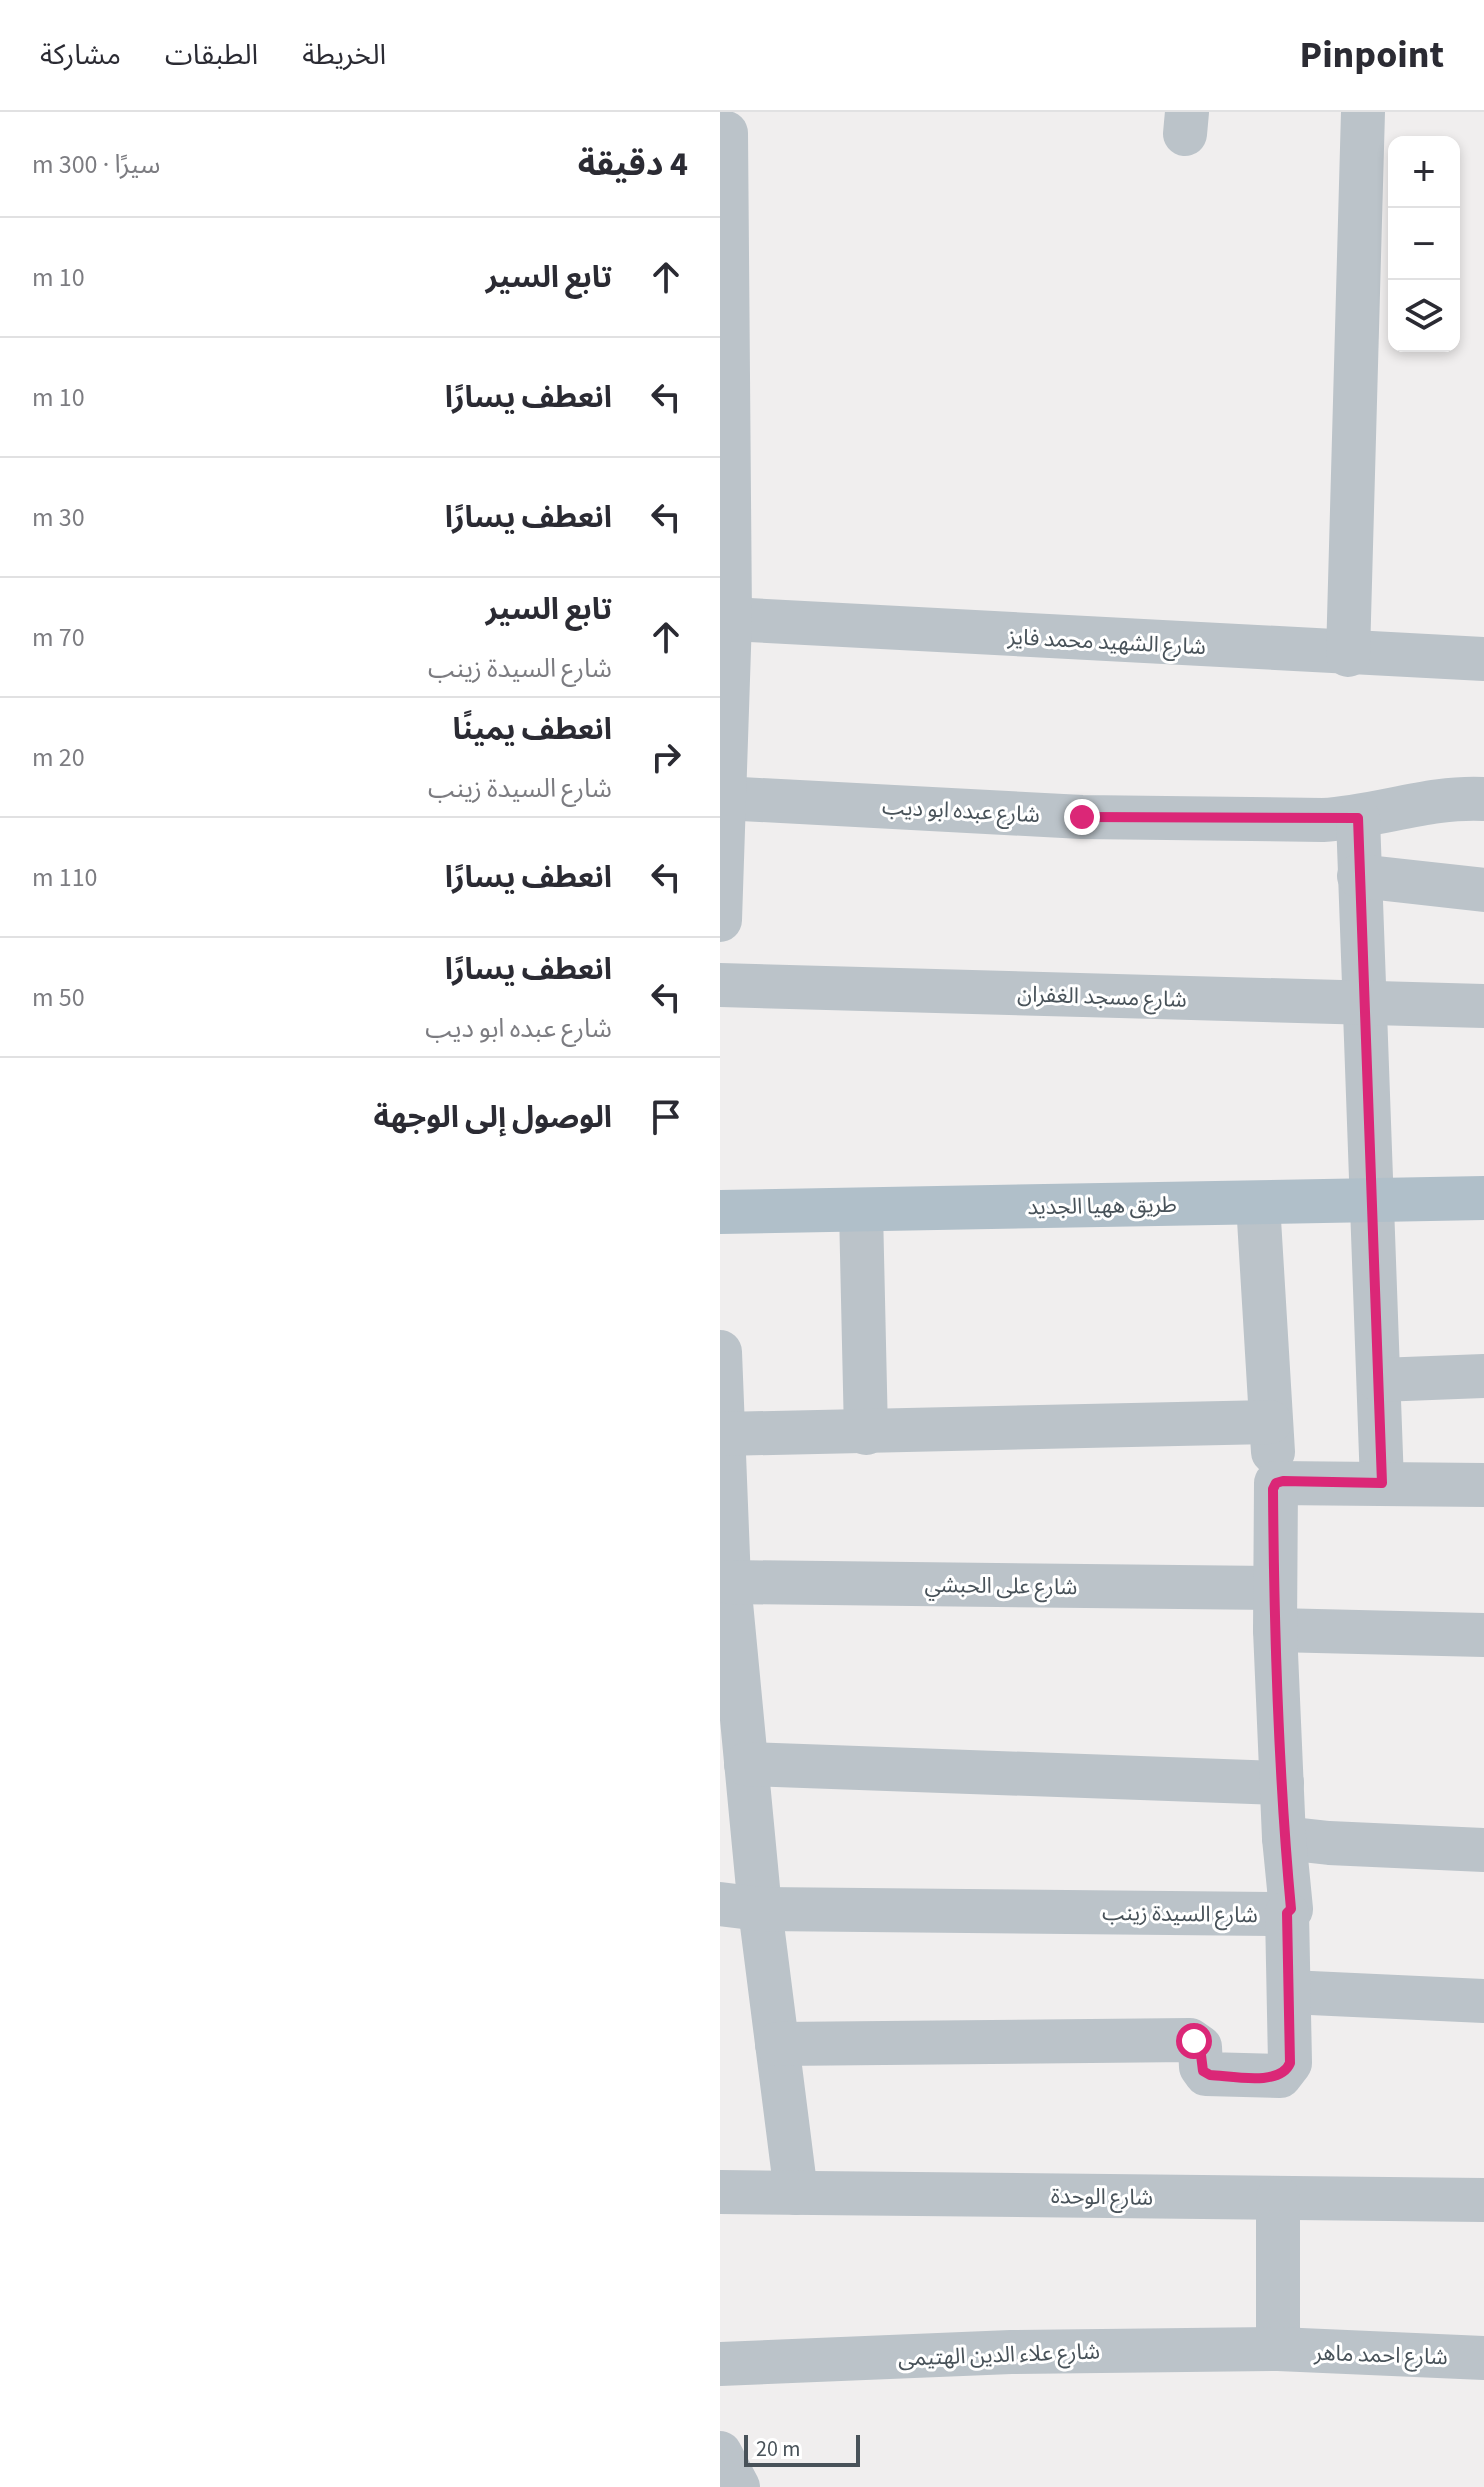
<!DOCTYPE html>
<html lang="ar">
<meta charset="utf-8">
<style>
:root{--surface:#fff;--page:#f2f2f3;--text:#2b2b33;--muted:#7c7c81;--line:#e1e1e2}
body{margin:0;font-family:"Source Sans 3","Noto Sans Arabic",sans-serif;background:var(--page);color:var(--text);direction:rtl}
.controls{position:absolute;right:24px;top:24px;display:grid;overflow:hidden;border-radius:16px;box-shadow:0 4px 12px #0003}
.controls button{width:72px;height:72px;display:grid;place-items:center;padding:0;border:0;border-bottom:2px solid var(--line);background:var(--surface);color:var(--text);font:40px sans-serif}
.scale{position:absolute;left:24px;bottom:20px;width:116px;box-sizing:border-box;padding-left:8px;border:4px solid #485259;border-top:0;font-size:22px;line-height:28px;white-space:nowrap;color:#485259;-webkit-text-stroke:6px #fff;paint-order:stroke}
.stop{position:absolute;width:24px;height:24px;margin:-18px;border:6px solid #db2777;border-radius:50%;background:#fff}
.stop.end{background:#db2777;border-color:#fff;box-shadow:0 2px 8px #0008}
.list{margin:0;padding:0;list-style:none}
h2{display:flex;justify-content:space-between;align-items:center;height:104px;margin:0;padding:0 32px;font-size:34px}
h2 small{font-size:26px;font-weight:400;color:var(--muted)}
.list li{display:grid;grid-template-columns:52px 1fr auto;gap:24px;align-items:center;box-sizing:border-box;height:120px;padding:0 32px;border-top:2px solid var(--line)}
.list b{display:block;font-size:30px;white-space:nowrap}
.list p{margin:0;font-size:26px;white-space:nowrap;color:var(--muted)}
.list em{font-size:26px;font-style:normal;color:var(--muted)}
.icon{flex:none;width:44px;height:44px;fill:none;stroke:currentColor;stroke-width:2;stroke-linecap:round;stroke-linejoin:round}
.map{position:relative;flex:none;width:764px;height:2375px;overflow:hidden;direction:ltr}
header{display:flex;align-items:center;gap:48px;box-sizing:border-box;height:112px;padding:0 40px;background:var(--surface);border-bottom:2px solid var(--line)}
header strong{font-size:38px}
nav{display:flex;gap:44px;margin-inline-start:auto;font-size:28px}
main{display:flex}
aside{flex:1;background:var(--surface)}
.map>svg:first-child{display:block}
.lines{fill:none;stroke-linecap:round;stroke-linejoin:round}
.minor{stroke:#bbc3c9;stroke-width:44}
.major{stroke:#b0bfc9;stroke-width:44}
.route{stroke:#db2777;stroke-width:10}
.labels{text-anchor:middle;stroke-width:6;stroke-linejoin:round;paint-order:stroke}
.street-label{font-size:22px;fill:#485259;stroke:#fff}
</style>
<header>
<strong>Pinpoint</strong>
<nav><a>الخريطة</a><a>الطبقات</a><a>مشاركة</a></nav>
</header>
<main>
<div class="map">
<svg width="764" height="2375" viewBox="0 0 764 2375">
<rect width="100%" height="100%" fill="#f0eeee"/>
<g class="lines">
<!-- minor -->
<g class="minor">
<path d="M465 22 467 0"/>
<path d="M10 507 764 547"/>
<path d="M628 543 643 0"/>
<path d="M3 686 362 705 603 708C657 705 710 684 764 687"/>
<path d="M638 706 662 1371"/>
<path d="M639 764 764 778"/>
<path d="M0 808 10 507 6 21"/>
<path d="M0 873 764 894"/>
<path d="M538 1091 553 1340"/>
<path d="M141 1098 146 1321"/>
<path d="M0 1240 9 1470 40 1797 76 2081"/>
<path d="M659 1268 764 1264"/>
<path d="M3 1322 550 1310"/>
<path d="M9 1470 554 1476"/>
<path d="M555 1518 764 1523"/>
<path d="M26 1652 562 1671"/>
<path d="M564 1726 609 1731 764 1738"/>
<path d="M0 1792 40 1797 565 1802 571 1797 564 1726 555 1518 556 1371 764 1373"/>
<path d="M569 1880 764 1889"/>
<path d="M57 1932 470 1928 480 1935 481 1955 486 1962 560 1964 570 1951 567 1801"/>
<path d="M0 2080 764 2088"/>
<path d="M558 2086V2237"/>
<path d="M0 2252 291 2240 558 2237 764 2246"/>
<path d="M0 2341 18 2375"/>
</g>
<!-- major -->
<path class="major" d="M0 1100 764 1086"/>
</g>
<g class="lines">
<!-- route -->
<path class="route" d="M362 705 638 706 662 1371 563 1369 556 1371 553 1377C554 1517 558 1658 571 1797L567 1801 570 1951C560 1975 512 1964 490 1963L483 1959 480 1935 474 1929"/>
</g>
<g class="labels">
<!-- street labels -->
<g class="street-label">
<text transform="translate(387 529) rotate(3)" y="8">شارع الشهيد محمد فايز</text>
<text transform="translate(241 698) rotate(3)" y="8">شارع عبده ابو ديب</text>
<text transform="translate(382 884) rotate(2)" y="8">شارع مسجد الغفران</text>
<text transform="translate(382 1093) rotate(-1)" y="8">طريق ههيا الجديد</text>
<text transform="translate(281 1473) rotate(1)" y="8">شارع على الحبشي</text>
<text transform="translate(460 1801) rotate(1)" y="8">شارع السيدة زينب</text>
<text transform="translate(382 2084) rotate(1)" y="8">شارع الوحدة</text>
<text transform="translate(279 2242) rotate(-2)" y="8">شارع علاء الدين الهتيمى</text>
<text transform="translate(661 2242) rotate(2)" y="8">شارع احمد ماهر</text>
</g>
</g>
</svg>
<div class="controls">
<button>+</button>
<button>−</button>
<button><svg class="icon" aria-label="layers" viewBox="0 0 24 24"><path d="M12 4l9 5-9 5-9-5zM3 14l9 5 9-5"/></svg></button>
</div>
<div class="scale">20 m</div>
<div class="stop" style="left:474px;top:1929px"></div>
<div class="stop end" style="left:362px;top:705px"></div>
</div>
<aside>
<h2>4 دقيقة<small>سيرًا · 300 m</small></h2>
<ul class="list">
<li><svg class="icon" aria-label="ahead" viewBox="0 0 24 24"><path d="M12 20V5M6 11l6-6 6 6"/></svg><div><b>تابع السير</b></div><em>10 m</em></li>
<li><svg class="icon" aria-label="left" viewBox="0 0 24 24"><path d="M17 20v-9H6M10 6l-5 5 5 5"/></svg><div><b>انعطف يسارًا</b></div><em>10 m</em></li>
<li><svg class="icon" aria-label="left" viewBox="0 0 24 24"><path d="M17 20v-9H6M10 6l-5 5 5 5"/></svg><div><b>انعطف يسارًا</b></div><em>30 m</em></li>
<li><svg class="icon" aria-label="ahead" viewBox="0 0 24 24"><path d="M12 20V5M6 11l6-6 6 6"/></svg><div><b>تابع السير</b><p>شارع السيدة زينب</p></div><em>70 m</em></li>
<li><svg class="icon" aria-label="right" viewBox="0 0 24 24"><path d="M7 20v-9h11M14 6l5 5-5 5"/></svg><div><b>انعطف يمينًا</b><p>شارع السيدة زينب</p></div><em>20 m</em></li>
<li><svg class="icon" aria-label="left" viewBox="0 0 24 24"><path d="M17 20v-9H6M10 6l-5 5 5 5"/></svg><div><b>انعطف يسارًا</b></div><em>110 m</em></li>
<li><svg class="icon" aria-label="left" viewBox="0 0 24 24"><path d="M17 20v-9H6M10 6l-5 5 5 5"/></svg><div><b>انعطف يسارًا</b><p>شارع عبده ابو ديب</p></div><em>50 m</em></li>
<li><svg class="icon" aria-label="arrive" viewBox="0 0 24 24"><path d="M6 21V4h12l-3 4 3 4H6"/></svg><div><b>الوصول إلى الوجهة</b></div></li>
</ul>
</aside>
</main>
